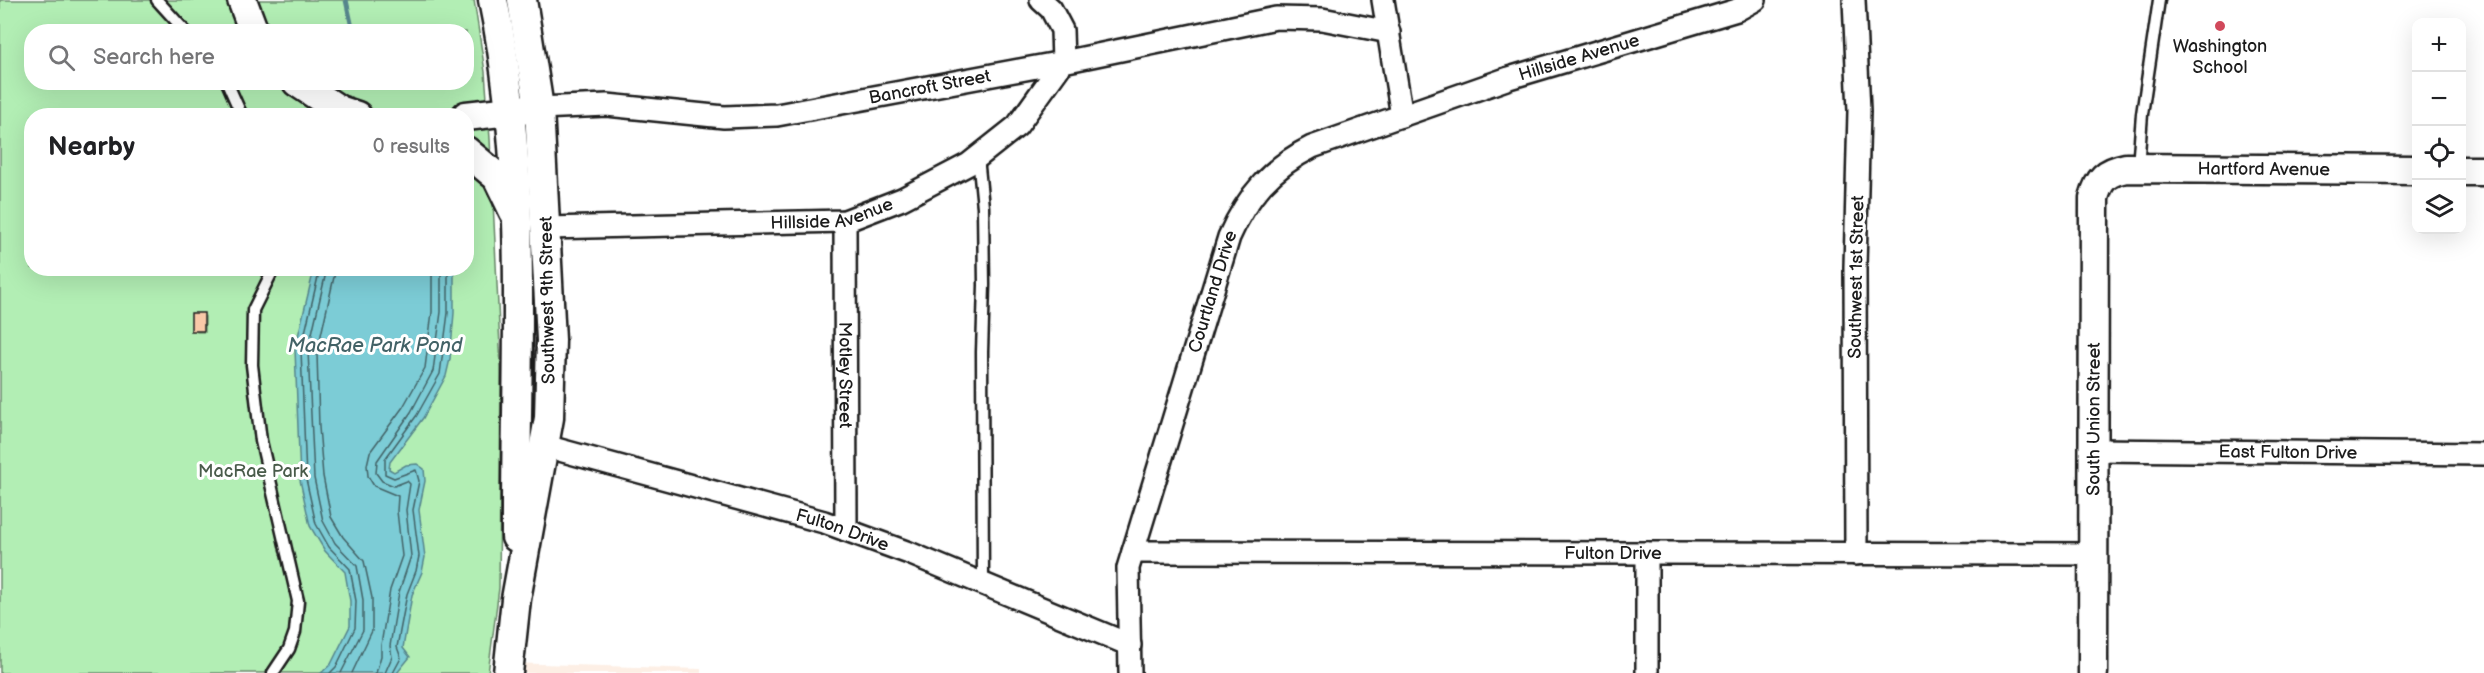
<!DOCTYPE html>
<meta charset="utf-8">
<style>
:root{--surface:#fff;--page:#f2f2f2;--text:#202124;--muted:#757577;--line:#e0e0e0}
body{margin:0;font-family:"Balsamiq Sans",sans-serif;background:var(--page);color:var(--text)}
.controls{position:absolute;right:18px;top:18px;display:grid;overflow:hidden;border-radius:12px;box-shadow:0 6px 24px #0002}
.controls button{width:54px;height:54px;display:grid;place-items:center;padding:0;border:0;border-bottom:2px solid var(--line);background:var(--surface);color:var(--text);font:30px sans-serif}
.list{margin:0;padding:0;list-style:none}
h2{display:flex;justify-content:space-between;align-items:center;height:78px;margin:0;padding:0 24px;font-size:26px}
h2 small{font-size:20px;font-weight:400;color:var(--muted)}
.icon{flex:none;width:33px;height:33px;fill:none;stroke:currentColor;stroke-width:2;stroke-linecap:round;stroke-linejoin:round}
.map{position:relative;flex:none;width:2484px;height:673px;overflow:hidden}
.search{position:absolute;background:var(--surface);box-shadow:0 6px 24px #0002;left:24px;top:24px;width:450px;height:66px;display:flex;align-items:center;gap:15px;box-sizing:border-box;padding:0 21px;border-radius:24px;color:var(--muted);font-size:22px}
.panel{position:absolute;background:var(--surface);box-shadow:0 6px 24px #0002;left:24px;top:108px;width:450px;height:168px;border-radius:24px}
.map>svg:first-child{display:block}
.built{fill:#fdefe5}
.green{fill:#b2eeb4;stroke:#678568;stroke-width:1.5;fill-rule:evenodd}
.water{fill:#7cccd6;stroke:#56868c;stroke-width:1.5}
.lines{fill:none;stroke-linecap:round;stroke-linejoin:round}
.shore{stroke:#426266;stroke-width:1.5}
.stream{stroke:#56868c;stroke-width:5}
.building{fill:#f9c9a8;stroke:#1c1c1c;stroke-width:1.5;filter:url(#shadow)}
.lane-casing{stroke:#1c1c1c;stroke-width:15}
.street-casing{stroke:#1c1c1c;stroke-width:26}
.secondary-casing{stroke:#1c1c1c;stroke-width:33}
.lane{stroke:#fff;stroke-width:10}
.street{stroke:#fff;stroke-width:21}
.secondary{stroke:#fff;stroke-width:28}
.poi-dot{fill:#d1495b;stroke:#fff;stroke-width:2}
.labels{text-anchor:middle;stroke-width:6;stroke-linejoin:round;paint-order:stroke}
.poi-label{font-size:18px;fill:#1c1c1c;stroke:#fff}
.street-label{font-size:18px;fill:#1c1c1c;stroke:#fff}
.park-label{font-size:18px;fill:#495b4a;stroke:#fff}
.water-label{font-size:20px;font-style:italic;fill:#426266;stroke:#fff}
</style>
<div class="map">
<svg width="2484" height="673" viewBox="0 0 2484 673">
<defs>
<filter id="shadow"><feDropShadow dx="6" dy="3.5" stdDeviation="0" flood-color="#0004"/></filter>
</defs>
<rect width="100%" height="100%" fill="#fff"/>
<filter id="ink" filterUnits="userSpaceOnUse"><feTurbulence type="fractalNoise" baseFrequency=".0167" numOctaves="2"/><feDisplacementMap in="SourceGraphic" scale="12" xChannelSelector="R" yChannelSelector="G"/><feConvolveMatrix kernelMatrix="1 2 1 2 8 2 1 2 1" color-interpolation-filters="sRGB"/></filter>
<g filter="url(#ink)">
<!-- built -->
<path class="built" d="M509 663 701 669V673H509Z"/>
<!-- green -->
<path class="green" d="M0 0H474L485 72 490 139 501 368 499 588 488 673H0ZM32 32H466V82H32ZM32 116H466V268H32Z"/>
<!-- water -->
<path class="water" d="M314 269H454V313L450 359 446 376 423 418 390 462 389 469 394 472 406 465 417 464 424 469 425 481 419 510 425 557 422 572 412 595 403 648 410 657 397 673H321L331 664 350 626V601L345 572 325 551 310 526 300 480 295 349Z"/>
<g class="lines">
<!-- shore -->
<g class="shore">
<path d="M320 268 301 350 306 479 316 524 329 547 350 569 356 601 355 628 336 667 330 673"/>
<path d="M327 268 308 351 314 478 323 521 335 543 357 566 363 600V630L341 673"/>
<path d="M336 268 317 353 319 427 323 476 331 517 343 537 364 561 372 598V631L352 673"/>
<path d="M376 673 381 656V645L390 590 402 556 397 511 398 496 374 486 368 476 367 465 370 452 403 407 425 368 432 312V268"/>
<path d="M385 673 392 657 390 646 399 592 411 556 406 510 410 484 407 481 394 486 382 481 376 473 377 461 411 412 433 371 441 312V268"/>
<path d="M393 673 401 658 397 647 407 594 416 571 419 556 413 510 419 481 416 470 394 478 385 474V459L417 415 440 374 448 313V268"/>
</g>
<!-- stream -->
<path class="stream" d="M346 0 351 23"/>
</g>
<!-- building -->
<rect class="building" x="191" y="313" width="13" height="18"/>
<g class="lines">
<!-- lane casing -->
<g class="lane-casing">
<g id="lane">
<path d="M157 0 186 32"/>
<path d="M227 82 242 116"/>
<path d="M978 157 983 207 984 285 982 352 983 584"/>
<path d="M2138 167 2142 114 2159 0"/>
<path d="M273 673 289 649 295 632 298 601 261 441 252 365 253 310 274 268"/>
</g>
</g>
<!-- street casing -->
<g class="street-casing">
<g id="street">
<path d="M1383 0 1402 116"/>
<path d="M1854 0 1859 111 1855 267 1856 554"/>
<path id="s1" d="M539 108 607 105 724 117 777 115 1063 62 1276 18 1322 19 1389 32"/>
<path id="s2" d="M845 221 846 530"/>
<path id="s3" d="M547 228 845 221 902 199 969 164 1017 126 1063 62 1062 30 1051 9 1041 0"/>
<path id="s4" d="M545 446 824 522 909 553 1130 645"/>
<path id="s5" d="M2093 450 2484 454"/>
<path id="s6" d="M1133 552 2093 554"/>
<path d="M1647 553V673"/>
<path id="s7" d="M1130 673 1128 568 1229 237C1247 196 1272 167 1312 147L1509 78 1737 10 1755 0"/>
</g>
</g>
<!-- secondary casing -->
<g class="secondary-casing">
<g id="secondary">
<path d="M242 0 254 32"/>
<path d="M493 0C530 178 515 357 516 537"/>
<path d="M297 82 339 110 357 116"/>
<path d="M466 116 528 109"/>
<path d="M466 151 497 177 514 212"/>
<path d="M2462 171H2484"/>
<path d="M508 673 516 599 549 418 551 340 539 108 522 0"/>
<path id="s8" d="M2093 673 2094 198C2099 179 2106 172 2126 168L2416 170"/>
</g>
</g>
<!-- lane -->
<use href="#lane" class="lane"/>
<!-- street -->
<use href="#street" class="street"/>
<!-- secondary -->
<use href="#secondary" class="secondary"/>
</g>
</g>
<!-- markers -->
<circle class="poi-dot" cx="2220" cy="26" r="6"/>
<g class="labels">
<!-- poi labels -->
<g class="poi-label">
<text x="2220" y="52">Washington<tspan x="2220" dy="21">School</tspan></text>
</g>
<!-- street labels -->
<g class="street-label">
<text dy="6" stroke="none"><textPath href="#s7" startOffset="858">Hillside Avenue</textPath></text>
<text dy="6" stroke="none"><textPath href="#s1" startOffset="394">Bancroft Street</textPath></text>
<text dy="6" stroke="none"><textPath href="#s8" startOffset="660">Hartford Avenue</textPath></text>
<text dy="6" stroke="none"><textPath href="#s3" startOffset="286">Hillside Avenue</textPath></text>
<text transform="translate(1856 277) rotate(-89)" y="6">Southwest 1st Street</text>
<text dy="6" stroke="none"><textPath href="#s7" startOffset="394">Courtland Drive</textPath></text>
<text transform="translate(547 300) rotate(-91)" y="6">Southwest 9th Street</text>
<text dy="6" stroke="none"><textPath href="#s2" startOffset="154">Motley Street</textPath></text>
<text dy="6" stroke="none"><textPath href="#s8" startOffset="254">South Union Street</textPath></text>
<text dy="6" stroke="none"><textPath href="#s5" startOffset="195">East Fulton Drive</textPath></text>
<text dy="6" stroke="none"><textPath href="#s4" startOffset="309">Fulton Drive</textPath></text>
<text dy="6" stroke="none"><textPath href="#s6" startOffset="480">Fulton Drive</textPath></text>
</g>
<!-- park labels -->
<g class="park-label">
<text x="253" y="477">MacRae Park</text>
</g>
<!-- water labels -->
<g class="water-label">
<text x="375" y="352">MacRae Park Pond</text>
</g>
</g>
</svg>
<div class="controls">
<button>+</button>
<button>−</button>
<button><svg class="icon" aria-label="locate" viewBox="0 0 24 24"><circle cx="12" cy="12" r="6"/><path d="M12 2v4M12 18v4M2 12h4M18 12h4"/></svg></button>
<button><svg class="icon" aria-label="layers" viewBox="0 0 24 24"><path d="M12 4l9 5-9 5-9-5zM3 14l9 5 9-5"/></svg></button>
</div>
<div class="search"><svg class="icon" aria-label="search" viewBox="0 0 24 24"><circle cx="10" cy="10" r="6"/><path d="M15 15l6 6"/></svg>Search here</div>
<section class="panel">
<h2>Nearby<small>0 results</small></h2>
<ul class="list">
</ul>
</section>
</div>
